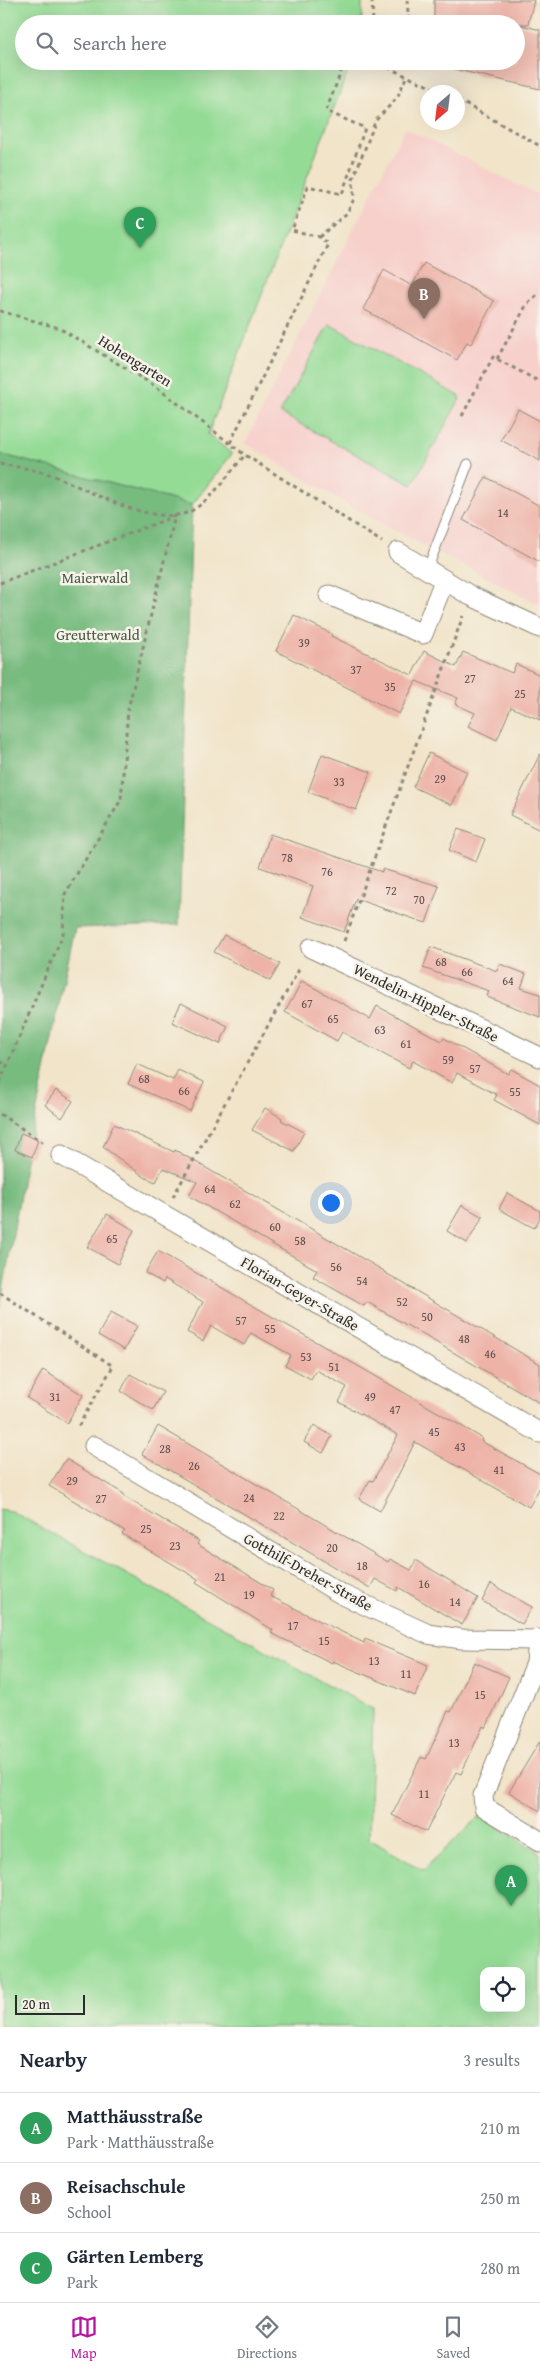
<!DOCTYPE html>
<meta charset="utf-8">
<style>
:root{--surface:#fff;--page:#f6f6f7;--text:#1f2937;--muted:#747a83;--line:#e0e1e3;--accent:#b5179e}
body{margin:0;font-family:"Gentium Book Plus",serif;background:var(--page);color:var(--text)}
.controls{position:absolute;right:15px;bottom:15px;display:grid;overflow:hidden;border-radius:10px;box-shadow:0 5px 20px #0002}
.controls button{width:45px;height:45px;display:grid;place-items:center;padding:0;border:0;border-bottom:1px solid var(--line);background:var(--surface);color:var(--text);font:25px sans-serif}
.compass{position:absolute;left:420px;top:85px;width:45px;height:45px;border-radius:50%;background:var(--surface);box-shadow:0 5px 20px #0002;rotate:208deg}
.scale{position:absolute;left:15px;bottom:12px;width:70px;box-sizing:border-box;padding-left:5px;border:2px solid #2b2b2b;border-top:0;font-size:14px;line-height:18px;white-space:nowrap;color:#2b2b2b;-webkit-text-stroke:4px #f7f3e8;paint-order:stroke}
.you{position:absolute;left:330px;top:1202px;width:18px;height:18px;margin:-12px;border:4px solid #fff;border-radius:50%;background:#1a73e8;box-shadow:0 0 0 8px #1a73e833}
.badge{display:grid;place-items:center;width:32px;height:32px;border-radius:50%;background:var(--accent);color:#fff;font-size:16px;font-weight:700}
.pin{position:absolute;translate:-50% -41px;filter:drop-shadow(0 1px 2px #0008)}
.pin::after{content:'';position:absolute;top:26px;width:18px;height:15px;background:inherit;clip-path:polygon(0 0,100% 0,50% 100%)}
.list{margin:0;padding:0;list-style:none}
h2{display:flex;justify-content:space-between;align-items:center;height:65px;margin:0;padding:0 20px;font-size:21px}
h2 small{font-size:16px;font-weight:400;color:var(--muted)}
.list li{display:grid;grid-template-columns:32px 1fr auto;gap:15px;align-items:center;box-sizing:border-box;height:70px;padding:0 20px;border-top:1px solid var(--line)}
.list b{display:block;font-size:19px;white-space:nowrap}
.list p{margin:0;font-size:16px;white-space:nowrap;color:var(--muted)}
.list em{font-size:16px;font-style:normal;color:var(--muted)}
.icon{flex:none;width:28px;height:28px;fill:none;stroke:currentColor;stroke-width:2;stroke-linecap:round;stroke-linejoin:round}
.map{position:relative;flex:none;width:540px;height:2027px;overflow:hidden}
.search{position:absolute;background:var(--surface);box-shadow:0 5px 20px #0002;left:15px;right:15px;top:15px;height:55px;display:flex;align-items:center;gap:12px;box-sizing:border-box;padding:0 18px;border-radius:28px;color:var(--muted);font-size:19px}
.sheet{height:275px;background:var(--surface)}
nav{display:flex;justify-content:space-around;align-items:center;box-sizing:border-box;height:70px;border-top:1px solid var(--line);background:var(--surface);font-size:14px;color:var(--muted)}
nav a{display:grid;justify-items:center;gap:2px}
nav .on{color:var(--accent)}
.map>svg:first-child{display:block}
.built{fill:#f7d0cc}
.green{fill:#94db96;stroke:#608360;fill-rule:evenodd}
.forest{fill:#77bb7f;stroke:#517355}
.building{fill:#eeb2a7}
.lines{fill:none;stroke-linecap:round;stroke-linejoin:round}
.lane-casing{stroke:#8e887a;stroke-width:11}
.street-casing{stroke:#8e887a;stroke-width:21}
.path{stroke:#8e887a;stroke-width:3;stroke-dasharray:4 4;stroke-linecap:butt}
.lane{stroke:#fff;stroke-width:9}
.street{stroke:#fff;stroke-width:19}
.labels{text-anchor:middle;stroke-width:5;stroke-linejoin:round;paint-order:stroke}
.number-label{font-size:12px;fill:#5c4d4a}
.street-label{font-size:15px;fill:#2b2b2b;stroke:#f7f3e8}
.park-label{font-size:15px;fill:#455746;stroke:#f7f3e8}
</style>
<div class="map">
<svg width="540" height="2027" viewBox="0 0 540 2027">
<rect width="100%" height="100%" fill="#f7f3e8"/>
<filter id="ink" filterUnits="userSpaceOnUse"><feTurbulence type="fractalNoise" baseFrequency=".02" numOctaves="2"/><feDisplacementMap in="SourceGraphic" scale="10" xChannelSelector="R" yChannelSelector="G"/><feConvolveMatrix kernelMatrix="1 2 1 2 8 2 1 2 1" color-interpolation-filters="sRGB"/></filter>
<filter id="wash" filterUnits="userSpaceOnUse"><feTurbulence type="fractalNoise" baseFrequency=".0096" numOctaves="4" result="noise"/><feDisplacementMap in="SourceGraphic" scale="20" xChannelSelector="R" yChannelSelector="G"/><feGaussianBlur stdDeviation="1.12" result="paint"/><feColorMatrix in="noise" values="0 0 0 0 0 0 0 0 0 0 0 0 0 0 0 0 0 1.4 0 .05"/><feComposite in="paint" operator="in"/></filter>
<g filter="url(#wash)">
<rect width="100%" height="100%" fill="#f1e4c9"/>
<!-- built -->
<path class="built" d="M405 128 540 196V605L367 516 245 443Z"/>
<!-- green -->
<g class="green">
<path d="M0 0H362V24H24V61H352L208 434 232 454 192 505 0 454Z"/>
<path d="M329 324 461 397 412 485 280 413Z"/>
<path d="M0 1509 11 1511 373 1709 369 1839 423 1870 480 1816 540 1853V2027H0ZM484 1971H521V2008H484Z"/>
</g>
<!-- forest -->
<path class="forest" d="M0 454 192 505 179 925 75 928 26 1161 0 1307Z"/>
<g id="blocks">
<!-- building -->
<g class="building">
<path d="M434 0H534L528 24H518L540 30V89L454 69 455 61H516V24H434Z"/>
<path d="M424 263 494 301 471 344 467 342 457 360 363 309 384 270 412 286Z"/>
<path d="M518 409 540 421V461L501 440Z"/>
<path d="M486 477 540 506V562L463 520Z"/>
<path d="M294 615 332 634 331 636 412 675 424 651 456 667 463 652 512 673 516 664 540 675V720L511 707 497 740 468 726 475 713 455 704 458 698 416 681 399 714 276 651Z"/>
<path d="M429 753 467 772 452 805 413 787Z"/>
<path d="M322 754 371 772 356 810 308 792Z"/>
<path d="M540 754V830L510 815Z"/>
<path d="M458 829 485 839 476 862 449 850Z"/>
<path d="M270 834 382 872V869L439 886 426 923 356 899 344 932 302 917 313 886 260 867Z"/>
<path d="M224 935 280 964 270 981 214 952Z"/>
<path d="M431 947 497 971 500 964 526 974 521 988 540 994V1017L487 997 489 991 423 968Z"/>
<path d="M302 981 370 1019 377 1006 442 1041 444 1038 508 1074 511 1069 540 1085V1125L494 1100 497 1095 457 1073 452 1083 413 1061 409 1068 342 1032 337 1041 285 1012Z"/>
<path d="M181 1003 228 1026 220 1044 172 1022Z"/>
<path d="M137 1064 173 1080 178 1070 204 1082 190 1111 128 1084Z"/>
<path d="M56 1090 73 1101 62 1118 45 1105Z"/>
<path d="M265 1108 282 1118 281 1120 304 1132 294 1151 252 1130Z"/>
<path d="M114 1124 174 1152 175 1150 384 1271V1272L540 1364V1403L367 1302 364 1306 313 1277 317 1270 189 1196 197 1182 163 1168 156 1182 146 1178 103 1147Z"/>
<path d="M21 1133 38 1140 32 1157 15 1150Z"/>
<path d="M507 1193 540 1211V1218L534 1228 499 1209Z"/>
<path d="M462 1205 483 1217 467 1243 447 1231Z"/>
<path d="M107 1214 134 1230 118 1264 87 1247Z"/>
<path d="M158 1251 417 1400 482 1438 481 1441 540 1474V1487L529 1507 415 1442 380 1511 359 1499 370 1480 373 1481 398 1435 339 1402 347 1387 316 1370 311 1379 285 1365 291 1355 251 1333 244 1345 211 1326 203 1341 187 1332 203 1302 165 1279 163 1283 145 1273Z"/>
<path d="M111 1312 137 1326 124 1350 98 1335Z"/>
<path d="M43 1370 83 1395 67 1423 27 1398Z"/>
<path d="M130 1374 163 1392 153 1410 121 1391Z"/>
<path d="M314 1425 332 1436 323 1453 304 1442Z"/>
<path d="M158 1426 388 1562 390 1559 411 1570 416 1560 478 1598 462 1625 398 1587 397 1591 375 1579 370 1588 142 1454Z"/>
<path d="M66 1459 124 1494 123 1496 199 1541 197 1544 273 1590 270 1596 364 1643 365 1639 428 1665 415 1696 333 1661 332 1663 271 1633 273 1630 196 1582 198 1579 122 1534 125 1531 49 1486Z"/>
<path d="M491 1584 532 1607 522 1624 482 1601Z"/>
<path d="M474 1662 509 1677 486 1728 483 1726 461 1774 456 1772 426 1832 392 1815 421 1757 426 1759 448 1711 451 1712Z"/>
<path d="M540 1741V1811L509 1792Z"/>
</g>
</g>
</g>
<g filter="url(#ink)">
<use href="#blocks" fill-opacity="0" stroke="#8e887a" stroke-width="1"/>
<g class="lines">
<!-- lane casing -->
<g class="lane-casing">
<path id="lane" d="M427 570 468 464"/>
</g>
<!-- street casing -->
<g class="street-casing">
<g id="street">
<path d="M398 552 471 596 540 628"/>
<path d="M329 595 423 634 444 581"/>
<path d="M311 948 540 1057"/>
<path d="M61 1155 540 1433"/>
<path d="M94 1446 341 1594 428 1634 462 1639 540 1640"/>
<path d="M538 1639 536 1663 483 1796 484 1807 540 1841"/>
</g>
</g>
<!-- path -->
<g class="path">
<path d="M372 0 373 24"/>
<path d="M407 0 409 24"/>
<path d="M373 61 442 92"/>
<path d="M395 69 397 61"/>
<path d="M458 100 540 146"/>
<path d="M319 237 347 213 354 199 353 179 376 120 397 98 407 75"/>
<path d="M0 311 59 328 155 386 245 455 382 542"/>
<path d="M497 359 527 304 540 292"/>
<path d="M462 416 493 357 540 382"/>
<path d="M230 443 328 244 319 237 292 230 308 186 342 194 365 128 326 111 345 61"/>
<path d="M0 464C16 467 33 469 49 474 85 487 155 531 193 510 214 497 229 473 245 455"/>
<path d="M0 583 175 516 128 709 121 800 65 894 63 934 0 1082"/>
<path d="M344 941 463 616"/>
<path d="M0 1063 8 1062"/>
<path d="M0 1114 45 1144"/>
<path d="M173 1197 301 966"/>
<path d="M0 1293 113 1366 79 1425 82 1429"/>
</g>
<!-- lane -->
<use href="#lane" class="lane"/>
<!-- street -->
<use href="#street" class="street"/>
</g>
</g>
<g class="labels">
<!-- number labels -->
<g class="number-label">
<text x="503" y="517">14</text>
<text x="304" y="647">39</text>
<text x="356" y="674">37</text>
<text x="470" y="683">27</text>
<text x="390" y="691">35</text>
<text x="520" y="698">25</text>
<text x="440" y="783">29</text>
<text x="339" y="786">33</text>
<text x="287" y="862">78</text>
<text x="327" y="876">76</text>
<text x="391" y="895">72</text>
<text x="419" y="904">70</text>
<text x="441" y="966">68</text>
<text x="467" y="976">66</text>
<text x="508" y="985">64</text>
<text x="307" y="1008">67</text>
<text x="333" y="1023">65</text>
<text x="380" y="1034">63</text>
<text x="406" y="1048">61</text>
<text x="448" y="1064">59</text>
<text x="475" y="1073">57</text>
<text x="144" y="1083">68</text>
<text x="184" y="1095">66</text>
<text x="515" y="1096">55</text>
<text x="210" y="1193">64</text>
<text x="235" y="1208">62</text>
<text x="275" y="1231">60</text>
<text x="112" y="1243">65</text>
<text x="300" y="1245">58</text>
<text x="336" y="1271">56</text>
<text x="362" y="1285">54</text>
<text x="402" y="1306">52</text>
<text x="427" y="1321">50</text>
<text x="241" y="1325">57</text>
<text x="270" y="1333">55</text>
<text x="464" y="1343">48</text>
<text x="490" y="1358">46</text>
<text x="306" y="1361">53</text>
<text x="334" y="1371">51</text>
<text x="55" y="1401">31</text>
<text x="370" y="1401">49</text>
<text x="395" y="1414">47</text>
<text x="434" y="1436">45</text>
<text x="460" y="1451">43</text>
<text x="165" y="1453">28</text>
<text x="194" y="1470">26</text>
<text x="499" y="1474">41</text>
<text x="72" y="1485">29</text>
<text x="249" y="1502">24</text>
<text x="101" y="1503">27</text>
<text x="279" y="1520">22</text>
<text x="146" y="1533">25</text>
<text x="175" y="1550">23</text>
<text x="332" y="1552">20</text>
<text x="362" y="1570">18</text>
<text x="220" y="1581">21</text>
<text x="424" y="1588">16</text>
<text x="249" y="1599">19</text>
<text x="455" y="1606">14</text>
<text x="293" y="1630">17</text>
<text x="324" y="1645">15</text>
<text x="374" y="1665">13</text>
<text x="406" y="1678">11</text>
<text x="480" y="1699">15</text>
<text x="454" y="1747">13</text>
<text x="424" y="1798">11</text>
</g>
<!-- street labels -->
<g class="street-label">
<text transform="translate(135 361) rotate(32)" y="5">Hohengarten</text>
<text transform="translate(426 1003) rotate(26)" y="5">Wendelin-Hippler-Straße</text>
<text transform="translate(300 1294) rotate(30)" y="5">Florian-Geyer-Straße</text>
<text transform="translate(308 1572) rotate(29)" y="5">Gotthilf-Dreher-Straße</text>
</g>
<!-- park labels -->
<g class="park-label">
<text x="95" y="583">Maierwald</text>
<text x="98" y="640">Greutterwald</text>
</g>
</g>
</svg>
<div class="controls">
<button><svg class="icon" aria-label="locate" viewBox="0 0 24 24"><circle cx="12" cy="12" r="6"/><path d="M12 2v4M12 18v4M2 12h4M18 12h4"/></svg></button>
</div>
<svg class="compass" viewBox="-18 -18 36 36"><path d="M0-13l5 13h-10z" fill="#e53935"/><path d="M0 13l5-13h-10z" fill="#747a83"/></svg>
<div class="scale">20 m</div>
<div class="you"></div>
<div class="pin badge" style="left:511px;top:1906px;background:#2e9e5b">A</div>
<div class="pin badge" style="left:424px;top:319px;background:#8d6e63">B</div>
<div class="pin badge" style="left:140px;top:248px;background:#2e9e5b">C</div>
<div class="search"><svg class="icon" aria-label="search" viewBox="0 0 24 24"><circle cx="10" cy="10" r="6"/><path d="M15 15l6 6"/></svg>Search here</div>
</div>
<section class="sheet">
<h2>Nearby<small>3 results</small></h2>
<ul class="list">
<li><span class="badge" style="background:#2e9e5b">A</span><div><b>Matthäusstraße</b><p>Park · Matthäusstraße</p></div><em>210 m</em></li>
<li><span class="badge" style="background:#8d6e63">B</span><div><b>Reisachschule</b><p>School</p></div><em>250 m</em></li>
<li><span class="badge" style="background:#2e9e5b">C</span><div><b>Gärten Lemberg</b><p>Park</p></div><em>280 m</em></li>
</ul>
</section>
<nav>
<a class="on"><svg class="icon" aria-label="map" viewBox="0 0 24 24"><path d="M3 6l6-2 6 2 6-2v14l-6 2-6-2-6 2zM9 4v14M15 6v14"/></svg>Map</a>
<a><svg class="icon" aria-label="directions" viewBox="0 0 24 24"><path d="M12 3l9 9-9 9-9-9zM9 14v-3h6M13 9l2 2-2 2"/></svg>Directions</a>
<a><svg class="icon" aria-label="saved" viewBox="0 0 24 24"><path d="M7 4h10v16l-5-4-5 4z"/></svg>Saved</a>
</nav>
